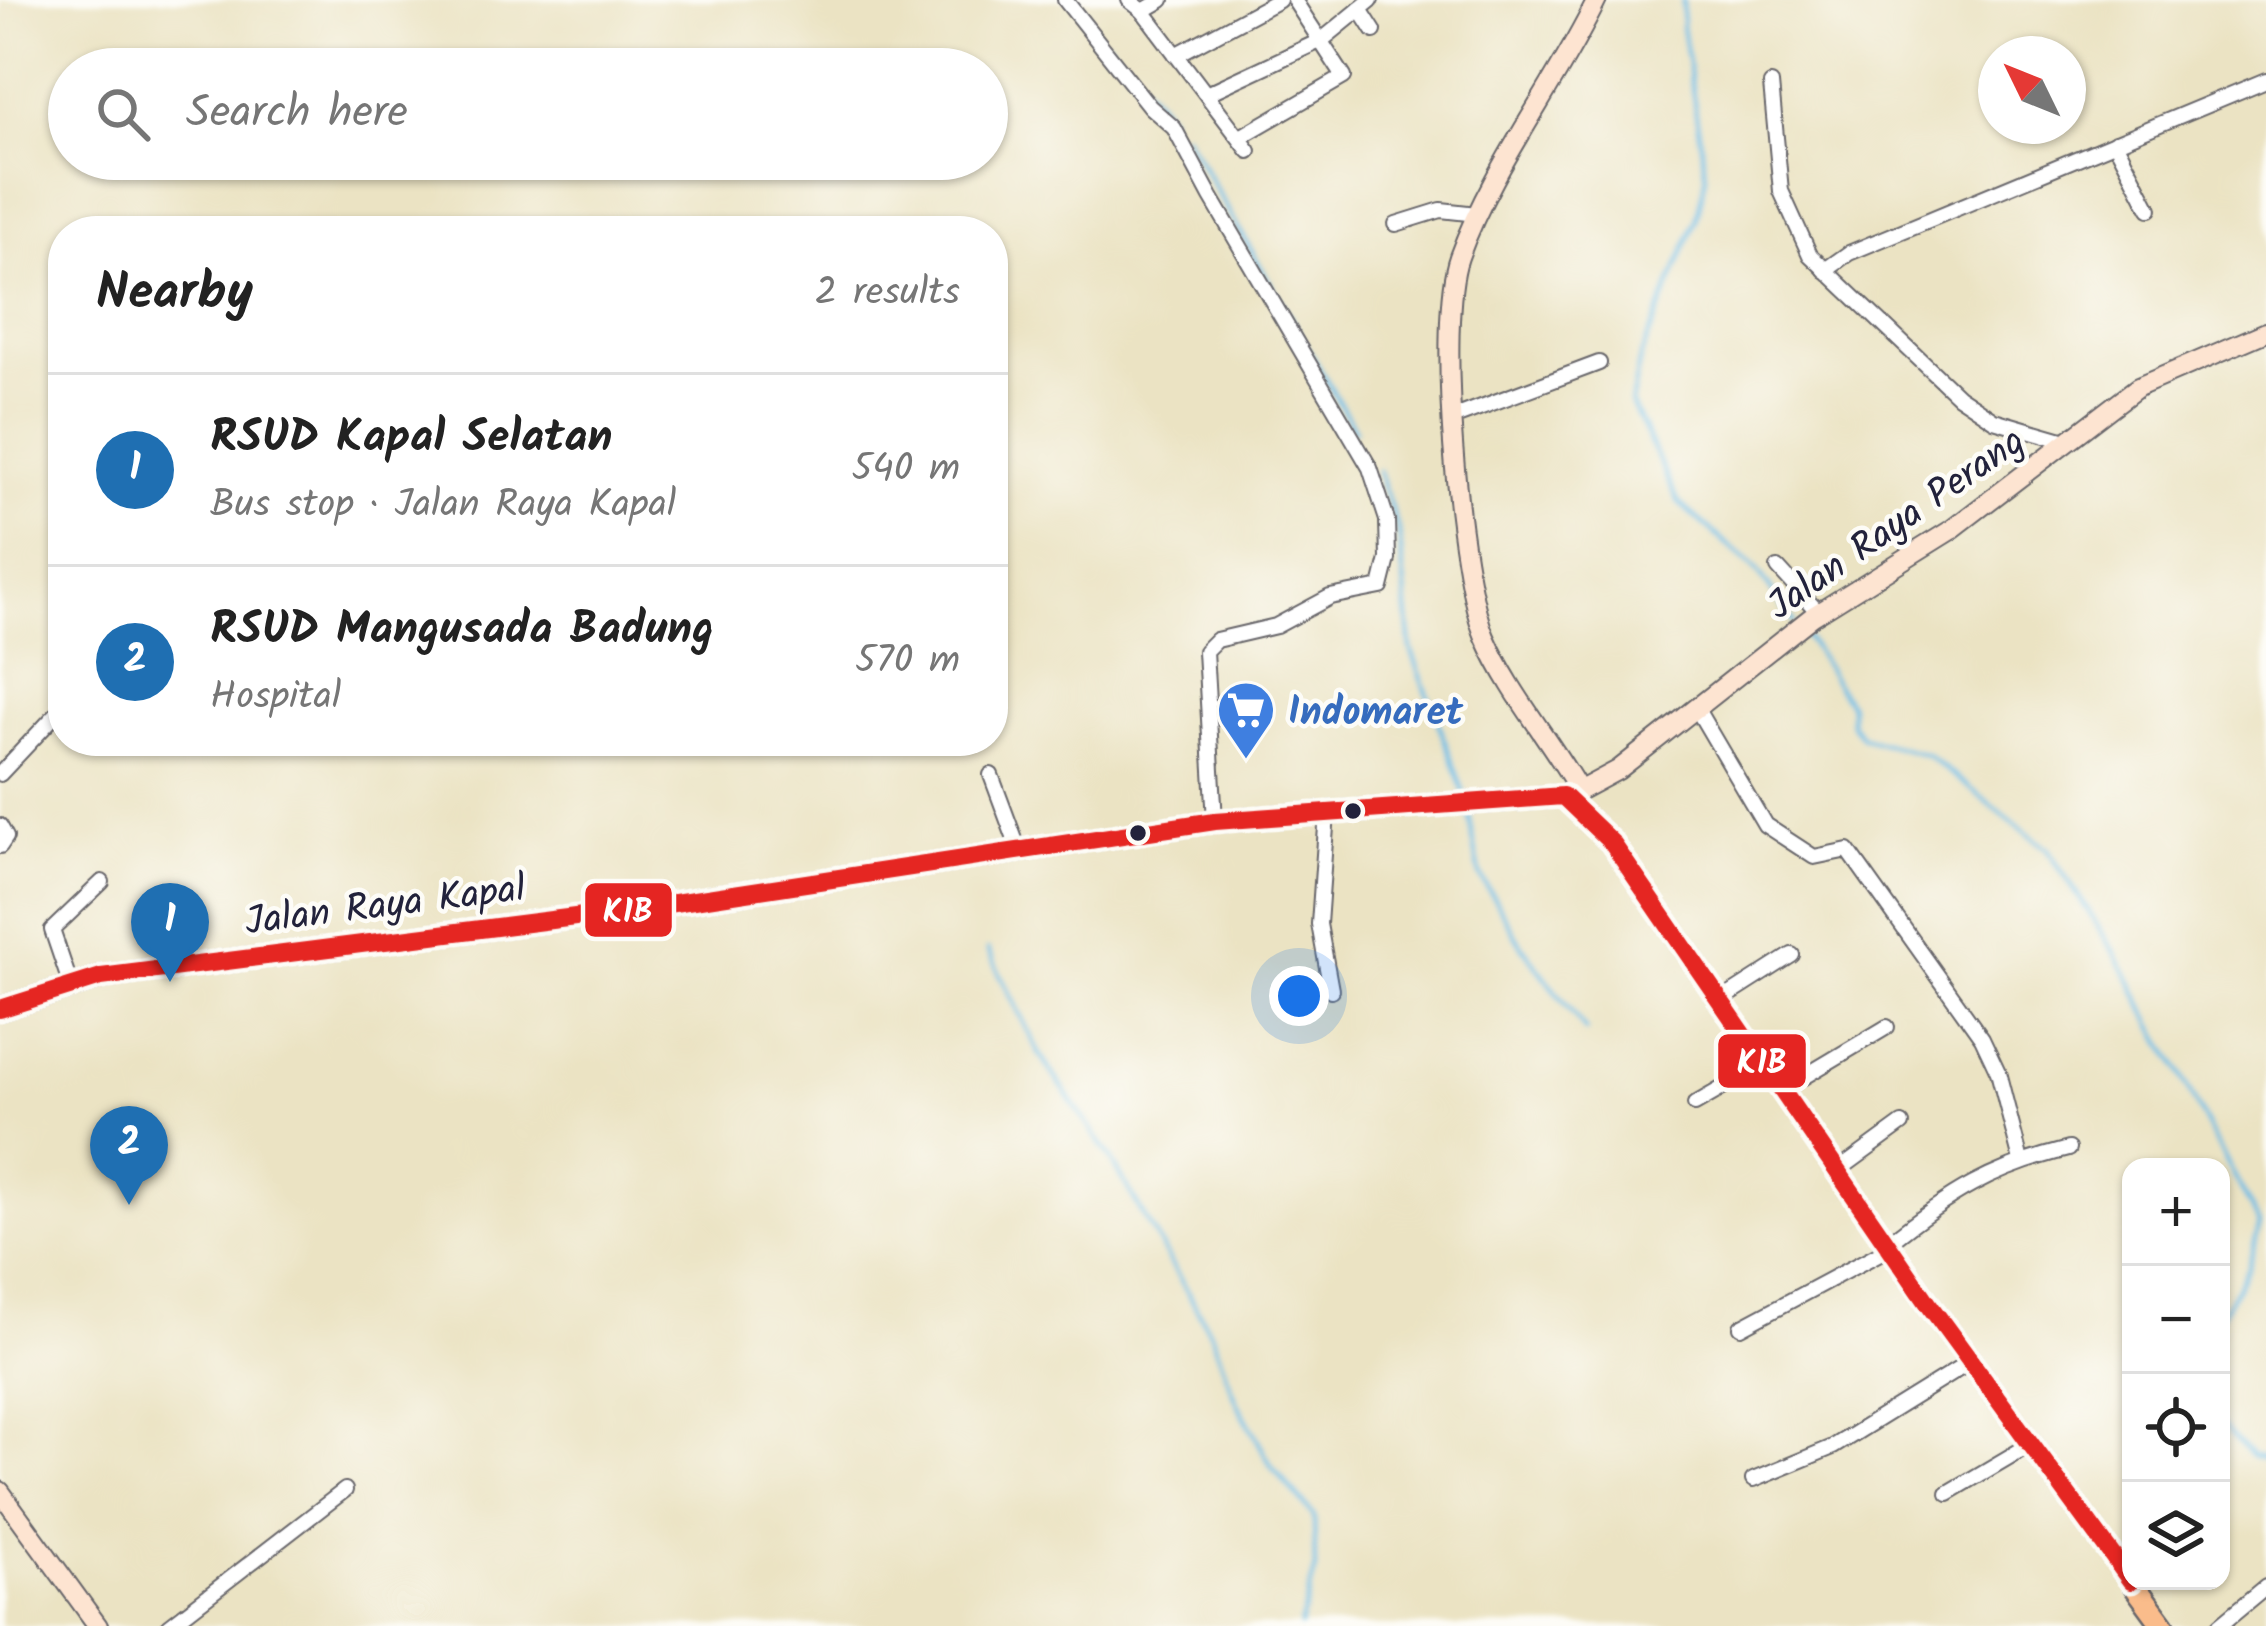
<!DOCTYPE html>
<meta charset="utf-8">
<style>
:root{--surface:#fff;--page:#f6f6f6;--text:#222;--muted:#767676;--line:#e0e0e0;--accent:#1f6fb2}
body{margin:0;font-family:Kalam,sans-serif;background:var(--page);color:var(--text)}
.controls{position:absolute;right:36px;bottom:36px;display:grid;overflow:hidden;border-radius:24px;box-shadow:0 3px 9px #0004}
.controls button{width:108px;height:108px;display:grid;place-items:center;padding:0;border:0;border-bottom:3px solid var(--line);background:var(--surface);color:var(--text);font:60px sans-serif}
.compass{position:absolute;left:1978px;top:36px;width:108px;height:108px;border-radius:50%;background:var(--surface);box-shadow:0 3px 9px #0004;rotate:313deg}
.you{position:absolute;left:1299px;top:996px;width:42px;height:42px;margin:-30px;border:9px solid #fff;border-radius:50%;background:#1a73e8;box-shadow:0 0 0 18px #1a73e833}
.badge{display:grid;place-items:center;width:78px;height:78px;border-radius:50%;background:var(--accent);color:#fff;font-size:39px;font-weight:700}
.pin{position:absolute;translate:-50% -99px;filter:drop-shadow(0 3px 6px #0008)}
.pin::after{content:'';position:absolute;top:63px;width:42px;height:36px;background:inherit;clip-path:polygon(0 0,100% 0,50% 100%)}
.list{margin:0;padding:0;list-style:none}
h2{display:flex;justify-content:space-between;align-items:center;height:156px;margin:0;padding:0 48px;font-size:51px}
h2 small{font-size:39px;font-weight:400;color:var(--muted)}
.list li{display:grid;grid-template-columns:78px 1fr auto;gap:36px;align-items:center;box-sizing:border-box;height:192px;padding:0 48px;border-top:3px solid var(--line)}
.list b{display:block;font-size:45px;white-space:nowrap}
.list p{margin:0;font-size:39px;white-space:nowrap;color:var(--muted)}
.list em{font-size:39px;font-style:normal;color:var(--muted)}
.icon{flex:none;width:66px;height:66px;fill:none;stroke:currentColor;stroke-width:2;stroke-linecap:round;stroke-linejoin:round}
.map{position:relative;flex:none;width:2266px;height:1626px;overflow:hidden}
.search{position:absolute;background:var(--surface);box-shadow:0 3px 9px #0004;left:48px;top:48px;width:960px;height:132px;display:flex;align-items:center;gap:30px;box-sizing:border-box;padding:0 42px;border-radius:66px;color:var(--muted);font-size:45px}
.panel{position:absolute;background:var(--surface);box-shadow:0 3px 9px #0004;left:48px;top:216px;width:960px;height:540px;border-radius:48px}
.map>svg:first-child{display:block}
.lines{fill:none;stroke-linecap:round;stroke-linejoin:round}
.stream{stroke:#69bce5;stroke-width:4.5}
.minor-casing{stroke:#68666b;stroke-width:18}
.secondary-casing{stroke:#68666b;stroke-width:22}
.trunk-casing{stroke:#68666b;stroke-width:26}
.minor{stroke:#fff;stroke-width:14}
.secondary{stroke:#fde4d1;stroke-width:18}
.trunk{stroke:#fabc8b;stroke-width:21}
.bus-1-casing{stroke:#fdfcf7;stroke-width:27}
.bus-1{stroke:#e52522;stroke-width:18}
.bus-dot{fill:#22223b;stroke:#fdfcf7;stroke-width:4.5}
.labels{text-anchor:middle;stroke-width:9;stroke-linejoin:round;paint-order:stroke}
.street-label{font-size:39px;fill:#22223b;stroke:#fdfcf7}
.shop-label{font-size:39px;font-weight:bold;fill:#366cbe;stroke:#fdfcf7;text-anchor:start}
.line-badge{stroke:#fdfcf7;stroke-width:4.5}
.badge-label{font-size:33px;text-anchor:middle;font-weight:bold;fill:#fff}
</style>
<div class="map">
<svg width="2266" height="1626" viewBox="0 0 2266 1626">
<rect width="100%" height="100%" fill="#fdfcf7"/>
<filter id="ink" filterUnits="userSpaceOnUse"><feTurbulence type="fractalNoise" baseFrequency=".00833" numOctaves="2"/><feDisplacementMap in="SourceGraphic" scale="24" xChannelSelector="R" yChannelSelector="G"/><feConvolveMatrix kernelMatrix="1 2 1 2 8 2 1 2 1" color-interpolation-filters="sRGB"/></filter>
<filter id="wash" filterUnits="userSpaceOnUse"><feTurbulence type="fractalNoise" baseFrequency=".004" numOctaves="4" result="noise"/><feDisplacementMap in="SourceGraphic" scale="48" xChannelSelector="R" yChannelSelector="G"/><feGaussianBlur stdDeviation="2.7" result="paint"/><feColorMatrix in="noise" values="0 0 0 0 0 0 0 0 0 0 0 0 0 0 0 0 0 1.4 0 .05"/><feComposite in="paint" operator="in"/></filter>
<g filter="url(#wash)">
<rect width="100%" height="100%" fill="#ebe3c3"/>
<g class="lines">
<!-- stream -->
<g class="stream">
<path d="M1683 0 1682 27 1706 176 1696 221 1640 358 1631 403 1679 503 1756 569 1794 622"/>
<path d="M1107 42 1169 116"/>
<path d="M1184 134 1355 430"/>
<path d="M1378 471 1399 531 1411 649 1464 793"/>
<path d="M1802 631 1850 705 1851 723 1862 737 1927 755 2047 848 2116 954 2260 1224 2248 1268 2221 1315"/>
<path d="M1468 810 1480 875 1522 946 1586 1031"/>
<path d="M988 950 1040 1055 1110 1157 1212 1335 1237 1402 1272 1467 1314 1516 1315 1571 1300 1626"/>
<path d="M2221 1425 2251 1456 2266 1460"/>
</g>
</g>
</g>
<g filter="url(#ink)">
<g class="lines">
<!-- minor casing -->
<g class="minor-casing">
<g id="minor">
<path d="M1065 0 1150 107 1174 128 1211 197 1370 468 1387 520 1388 559 1381 587 1330 597 1276 626 1216 640 1205 651 1215 821"/>
<path d="M1129 0 1143 11 1162 0"/>
<path d="M1360 9 1374 31"/>
<path d="M1143 11 1249 151"/>
<path d="M1176 55 1279 0"/>
<path d="M1771 84 1781 191 1810 255 1958 396 1994 420 2066 441"/>
<path d="M1206 94 1322 40 1371 0"/>
<path d="M1242 136 1344 77 1294 0"/>
<path d="M2115 142 2150 209"/>
<path d="M1396 224 1441 210 1477 214"/>
<path d="M1825 270 1849 253 2266 80"/>
<path d="M1452 418 1599 363"/>
<path d="M1778 568 1818 612"/>
<path d="M1698 711 1765 825 1814 857 1848 850 1982 1038 1998 1072 2021 1161"/>
<path d="M0 774 63 707"/>
<path d="M991 775 1020 853"/>
<path d="M1327 813 1319 924 1331 990"/>
<path d="M0 826 6 837 0 846"/>
<path d="M70 983 52 930 102 882"/>
<path d="M1720 1001 1792 955"/>
<path d="M1785 1088 1887 1027"/>
<path d="M1695 1104 1766 1063"/>
<path d="M1839 1170 1902 1124"/>
<path d="M1888 1243C1949 1194 1992 1168 2068 1149"/>
<path d="M1741 1327 1891 1247"/>
<path d="M1753 1480 1833 1447 1970 1362"/>
<path d="M1948 1493 2031 1444"/>
<path d="M169 1626 345 1490"/>
<path d="M2219 1626 2266 1587"/>
</g>
</g>
<!-- secondary casing -->
<g class="secondary-casing">
<g id="secondary">
<path d="M1577 792 1618 770 1813 616 1951 530 2138 387 2266 332"/>
<path d="M1573 803 1576 785C1547 736 1508 690 1485 637 1458 574 1436 321 1459 257 1492 166 1555 87 1597 0"/>
<path d="M0 1491 98 1626"/>
</g>
</g>
<!-- trunk casing -->
<g class="trunk-casing">
<path id="trunk" d="M0 1009 101 977 615 912 1215 821 1563 796 1612 843 1932 1309 2164 1626"/>
</g>
<!-- minor -->
<use href="#minor" class="minor"/>
<!-- secondary -->
<use href="#secondary" class="secondary"/>
<!-- trunk -->
<use href="#trunk" class="trunk"/>
<!-- bus-1 casing -->
<g class="bus-1-casing">
<path id="bus-1" d="M0 1009 101 977 615 912 1215 821 1563 796 1612 843 1932 1309 2131 1581"/>
</g>
<!-- bus-1 -->
<use href="#bus-1" class="bus-1"/>
</g>
</g>
<!-- icons -->
<defs>
<g id="supermarket-pin" transform="scale(3)"><path d="M0 17L-7.5 6A9.5 9.5 0 1 1 7.5 6Z" fill="#3f7fe0" stroke="#fdfcf7"/><path d="M-6-5.5h2.5l.6 2H6L4.5 2H-2.5L-4.4-4H-6ZM-1.5 3.2a1.3 1.3 0 1 0 .1 0ZM3 3.2a1.3 1.3 0 1 0 .1 0Z" fill="#fff"/></g>
</defs>
<g fill-rule="evenodd">
<use href="#supermarket-pin" x="1246" y="710"/>
</g>
<!-- markers -->
<g class="bus-dot">
<circle cx="1353" cy="811" r="10"/>
<circle cx="1138" cy="833" r="10"/>
</g>
<g class="labels">
<!-- street labels -->
<g class="street-label">
<text transform="translate(1895 522) rotate(-35)" y="14">Jalan Raya Perang</text>
<text transform="translate(385 903) rotate(-7)" y="14">Jalan Raya Kapal</text>
</g>
<!-- shop labels -->
<g class="shop-label">
<text x="1288" y="724">Indomaret</text>
</g>
</g>
<g class="line-badge">
<rect x="583" y="881" width="91" height="58" rx="12" fill="#e52522"/>
<rect x="1716" y="1032" width="92" height="58" rx="12" fill="#e52522"/>
</g>
<g class="badge-label">
<text x="628" y="922">K1B</text>
<text x="1762" y="1073">K1B</text>
</g>
</svg>
<div class="controls">
<button>+</button>
<button>−</button>
<button><svg class="icon" aria-label="locate" viewBox="0 0 24 24"><circle cx="12" cy="12" r="6"/><path d="M12 2v4M12 18v4M2 12h4M18 12h4"/></svg></button>
<button><svg class="icon" aria-label="layers" viewBox="0 0 24 24"><path d="M12 4l9 5-9 5-9-5zM3 14l9 5 9-5"/></svg></button>
</div>
<svg class="compass" viewBox="-18 -18 36 36"><path d="M0-13l5 13h-10z" fill="#e53935"/><path d="M0 13l5-13h-10z" fill="#767676"/></svg>
<div class="you"></div>
<div class="pin badge" style="left:170px;top:982px">1</div>
<div class="pin badge" style="left:129px;top:1205px">2</div>
<div class="search"><svg class="icon" aria-label="search" viewBox="0 0 24 24"><circle cx="10" cy="10" r="6"/><path d="M15 15l6 6"/></svg>Search here</div>
<section class="panel">
<h2>Nearby<small>2 results</small></h2>
<ul class="list">
<li><span class="badge">1</span><div><b>RSUD Kapal Selatan</b><p>Bus stop · Jalan Raya Kapal</p></div><em>540 m</em></li>
<li><span class="badge">2</span><div><b>RSUD Mangusada Badung</b><p>Hospital</p></div><em>570 m</em></li>
</ul>
</section>
</div>
